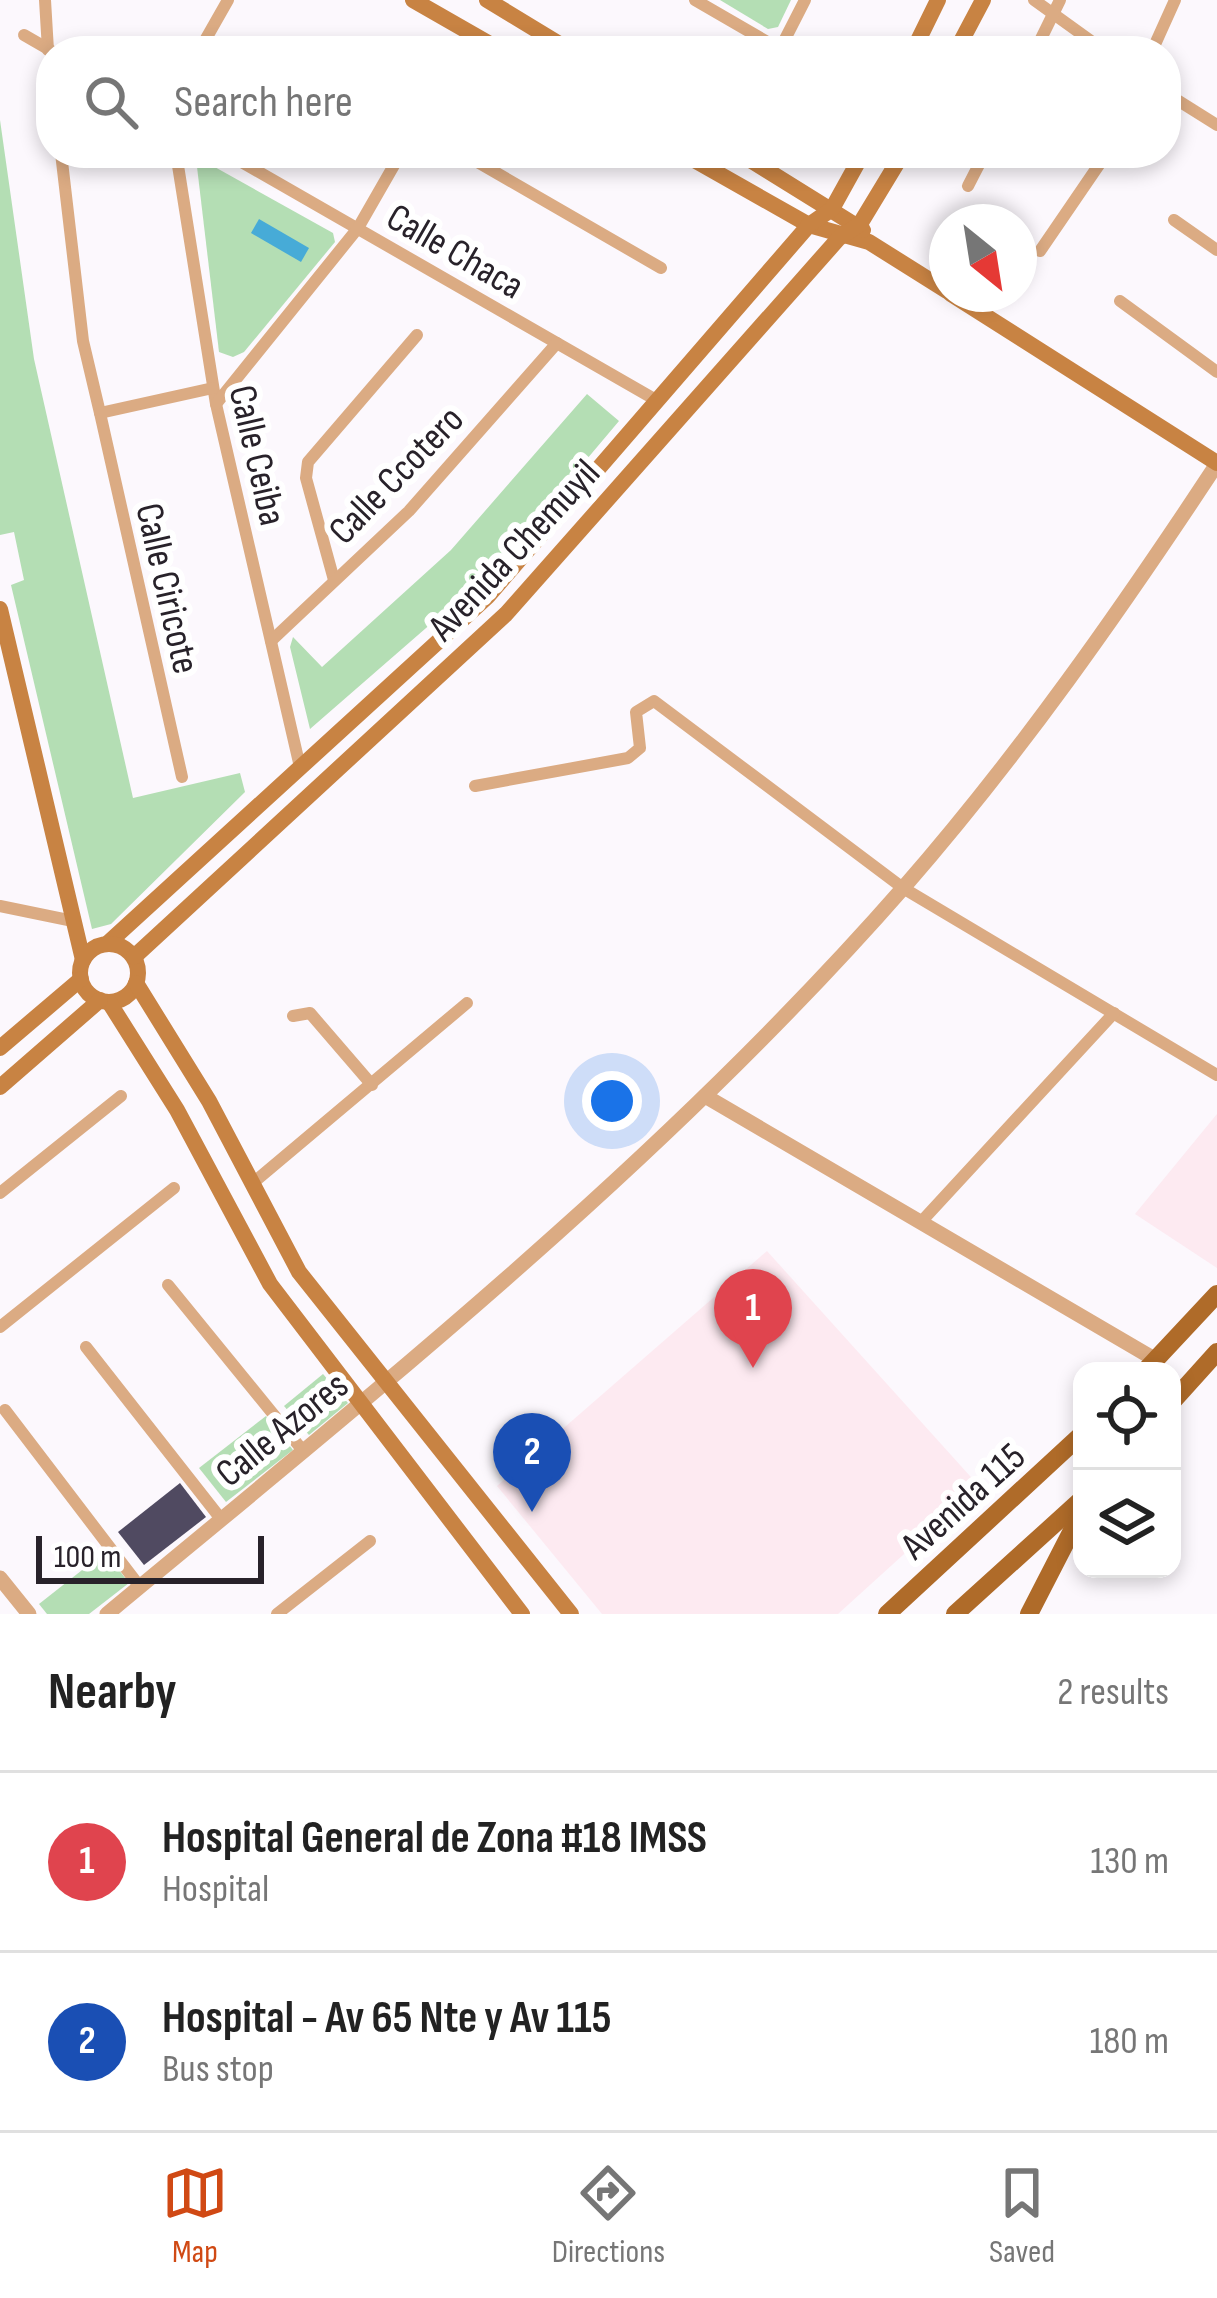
<!DOCTYPE html>
<style>
:root{--surface:#fff;--page:#f6f6f6;--text:#222;--muted:#767676;--line:#e0e0e0;--accent:#d04914}
body{margin:0;font-family:"Sofia Sans Condensed",sans-serif;background:var(--page);color:var(--text)}
.controls{position:absolute;right:36px;bottom:36px;display:grid;overflow:hidden;border-radius:24px;box-shadow:0 6px 18px #0003}
.controls button{width:108px;height:108px;display:grid;place-items:center;padding:0;border:0;border-bottom:3px solid var(--line);background:var(--surface);color:var(--text);font:60px sans-serif}
.compass{position:absolute;left:929px;top:204px;width:108px;height:108px;border-radius:50%;background:var(--surface);box-shadow:0 6px 18px #0003;rotate:150deg}
.scale{position:absolute;left:36px;bottom:30px;width:228px;box-sizing:border-box;padding-left:12px;border:6px solid #28222a;border-top:0;font-size:33px;line-height:42px;white-space:nowrap;color:#28222a;-webkit-text-stroke:9px #fff;paint-order:stroke}
.you{position:absolute;left:612px;top:1101px;width:42px;height:42px;margin:-30px;border:9px solid #fff;border-radius:50%;background:#1a73e8;box-shadow:0 0 0 18px #1a73e833}
.badge{display:grid;place-items:center;width:78px;height:78px;border-radius:50%;background:var(--accent);color:#fff;font-size:39px;font-weight:700}
.pin{position:absolute;translate:-50% -99px;filter:drop-shadow(0 3px 6px #0008)}
.pin::after{content:'';position:absolute;top:63px;width:42px;height:36px;background:inherit;clip-path:polygon(0 0,100% 0,50% 100%)}
.list{margin:0;padding:0;list-style:none}
h2{display:flex;justify-content:space-between;align-items:center;height:156px;margin:0;padding:0 48px;font-size:51px}
h2 small{font-size:39px;font-weight:400;color:var(--muted)}
.list li{display:grid;grid-template-columns:78px 1fr auto;gap:36px;align-items:center;box-sizing:border-box;height:180px;padding:0 48px;border-top:3px solid var(--line)}
.list b{display:block;font-size:45px;white-space:nowrap}
.list p{margin:0;font-size:39px;white-space:nowrap;color:var(--muted)}
.list em{font-size:39px;font-style:normal;color:var(--muted)}
.icon{flex:none;width:66px;height:66px;fill:none;stroke:currentColor;stroke-width:2;stroke-linecap:round;stroke-linejoin:round}
.map{position:relative;flex:none;width:1217px;height:1614px;overflow:hidden}
.search{position:absolute;background:var(--surface);box-shadow:0 6px 18px #0003;left:36px;right:36px;top:36px;height:132px;display:flex;align-items:center;gap:30px;box-sizing:border-box;padding:0 42px;border-radius:48px;color:var(--muted);font-size:45px}
.sheet{height:516px;background:var(--surface)}
nav{display:flex;justify-content:space-around;align-items:center;box-sizing:border-box;height:168px;border-top:3px solid var(--line);background:var(--surface);font-size:33px;color:var(--muted)}
nav a{display:grid;justify-items:center;gap:6px}
nav .on{color:var(--accent)}
.map>svg:first-child{display:block}
.medical{fill:#fdeaf1}
.green{fill:#b4deb4}
.water{fill:#47abd7}
.building{fill:#504a61}
.lines{fill:none;stroke-linecap:round;stroke-linejoin:round}
.minor{stroke:#dbab83;stroke-width:12}
.tertiary{stroke:#dbab83;stroke-width:15}
.secondary{stroke:#c88343;stroke-width:16}
.primary{stroke:#af6b29;stroke-width:18}
.labels{text-anchor:middle;stroke-width:12;stroke-linejoin:round;paint-order:stroke}
.street-label{font-size:39px;fill:#28222a;stroke:#fff}
</style>
<div class="map">
<svg width="1217" height="1614" viewBox="0 0 1217 1614">
<rect width="100%" height="100%" fill="#fcf8fd"/>
<!-- medical -->
<g class="medical">
<path d="M1217 1114V1268L1135 1214Z"/>
<path d="M767 1251 979 1486 838 1614H602L497 1486Z"/>
</g>
<!-- green -->
<g class="green">
<path d="M720 0H791L778 27 768 29Z"/>
<path d="M0 120 34 359 133 798 240 773 245 792 111 924 92 929 11 585 24 580 14 532 0 535Z"/>
<path d="M204 161 333 233 335 242 244 352 233 357 219 352 197 167Z"/>
<path d="M587 394 619 421 495 568 310 729 290 647 293 637 322 667 451 550Z"/>
<path d="M323 1374 348 1403 309 1435 284 1406Z"/>
<path d="M266 1416 293 1450 226 1502 199 1468Z"/>
<path d="M105 1552 129 1583 89 1614H47L39 1604Z"/>
</g>
<!-- water -->
<path class="water" d="M259 219 309 248 301 262 251 233Z"/>
<!-- building -->
<path class="building" d="M180 1483 206 1517 144 1565 118 1532Z"/>
<g class="lines">
<!-- minor -->
<g class="minor">
<path d="M45 0 48 50"/>
<path d="M695 0 783 51"/>
<path d="M1034 0 1105 51"/>
<path d="M24 35 50 50"/>
<path d="M277 48 282 51"/>
<path d="M780 49 805 0"/>
<path d="M199 51 228 0"/>
<path d="M1035 51 1060 0"/>
<path d="M1152 51 1175 0"/>
<path d="M1166 93 1217 125"/>
<path d="M61 153 83 341 100 413"/>
<path d="M176 153 216 404 300 767"/>
<path d="M226 153 656 400"/>
<path d="M462 153 661 268"/>
<path d="M968 186 985 153"/>
<path d="M1174 220 1217 250"/>
<path d="M1040 251 1107 153"/>
<path d="M1120 301 1217 372"/>
<path d="M216 404 358 228 401 153"/>
<path d="M334 580 306 478 308 462 417 335"/>
<path d="M271 641 409 511 557 343"/>
<path d="M182 777 100 413 213 388"/>
<path d="M475 786 628 758 640 748 636 712 654 701 903 888 1217 1075"/>
<path d="M0 906 73 921"/>
<path d="M293 1016 310 1013 372 1085"/>
<path d="M253 1183 467 1003"/>
<path d="M0 1193 121 1096"/>
<path d="M921 1222 1114 1013"/>
<path d="M168 1285 304 1452"/>
<path d="M0 1327 174 1188"/>
<path d="M86 1347 221 1519"/>
<path d="M5 1410 140 1587"/>
<path d="M277 1614 370 1541"/>
</g>
<!-- tertiary -->
<g class="tertiary">
<path d="M705 1096 1156 1360"/>
<path d="M0 1578 29 1614"/>
<path d="M107 1614C383 1385 667 1158 904 887 1020 754 1120 611 1217 464"/>
</g>
<!-- secondary -->
<g class="secondary">
<path d="M413 0 502 51"/>
<path d="M487 0 571 51"/>
<path d="M913 51 938 0"/>
<path d="M956 51 983 0"/>
<path d="M682 153 809 225 869 242 947 291"/>
<path d="M739 153 863 230"/>
<path d="M951 294 1217 463"/>
<path d="M0 609 83 960"/>
<path d="M107 944 488 596 809 225 832 209 863 153"/>
<circle cx="109" cy="973" r="29"/>
<path d="M134 957 506 614 839 238 860 224 903 153"/>
<path d="M136 983 209 1101 299 1272 571 1614"/>
<path d="M109 1002 177 1110 270 1284 522 1614"/>
<path d="M0 1048 81 979"/>
<path d="M0 1087 100 1000"/>
</g>
<!-- primary -->
<g class="primary">
<path d="M1145 1371 1217 1294"/>
<path d="M1172 1402 1217 1352"/>
<path d="M887 1614 1082 1434"/>
<path d="M955 1614 1082 1499"/>
<path d="M1029 1614 1082 1511"/>
</g>
</g>
<g class="labels">
<!-- street labels -->
<g class="street-label">
<text transform="translate(456 250) rotate(30)" y="14">Calle Chaca</text>
<text transform="translate(259 455) rotate(77)" y="14">Calle Ceiba</text>
<text transform="translate(395 474) rotate(-46)" y="14">Calle Ccotero</text>
<text transform="translate(513 549) rotate(-47)" y="14">Avenida Chemuyil</text>
<text transform="translate(169 588) rotate(77)" y="14">Calle Ciricote</text>
<text transform="translate(281 1428) rotate(-39)" y="14">Calle Azores</text>
<text transform="translate(962 1500) rotate(-42)" y="14">Avenida 115</text>
</g>
</g>
</svg>
<div class="controls">
<button><svg class="icon" aria-label="locate" viewBox="0 0 24 24"><circle cx="12" cy="12" r="6"/><path d="M12 2v4M12 18v4M2 12h4M18 12h4"/></svg></button>
<button><svg class="icon" aria-label="layers" viewBox="0 0 24 24"><path d="M12 4l9 5-9 5-9-5zM3 14l9 5 9-5"/></svg></button>
</div>
<svg class="compass" viewBox="-18 -18 36 36"><path d="M0-13l5 13h-10z" fill="#e53935"/><path d="M0 13l5-13h-10z" fill="#767676"/></svg>
<div class="scale">100 m</div>
<div class="you"></div>
<div class="pin badge" style="left:753px;top:1368px;background:#e0444e">1</div>
<div class="pin badge" style="left:532px;top:1512px;background:#1a4fb4">2</div>
<div class="search"><svg class="icon" aria-label="search" viewBox="0 0 24 24"><circle cx="10" cy="10" r="6"/><path d="M15 15l6 6"/></svg>Search here</div>
</div>
<section class="sheet">
<h2>Nearby<small>2 results</small></h2>
<ul class="list">
<li><span class="badge" style="background:#e0444e">1</span><div><b>Hospital General de Zona #18 IMSS</b><p>Hospital</p></div><em>130 m</em></li>
<li><span class="badge" style="background:#1a4fb4">2</span><div><b>Hospital - Av 65 Nte y Av 115</b><p>Bus stop</p></div><em>180 m</em></li>
</ul>
</section>
<nav>
<a class="on"><svg class="icon" aria-label="map" viewBox="0 0 24 24"><path d="M3 6l6-2 6 2 6-2v14l-6 2-6-2-6 2zM9 4v14M15 6v14"/></svg>Map</a>
<a><svg class="icon" aria-label="directions" viewBox="0 0 24 24"><path d="M12 3l9 9-9 9-9-9zM9 14v-3h6M13 9l2 2-2 2"/></svg>Directions</a>
<a><svg class="icon" aria-label="saved" viewBox="0 0 24 24"><path d="M7 4h10v16l-5-4-5 4z"/></svg>Saved</a>
</nav>
